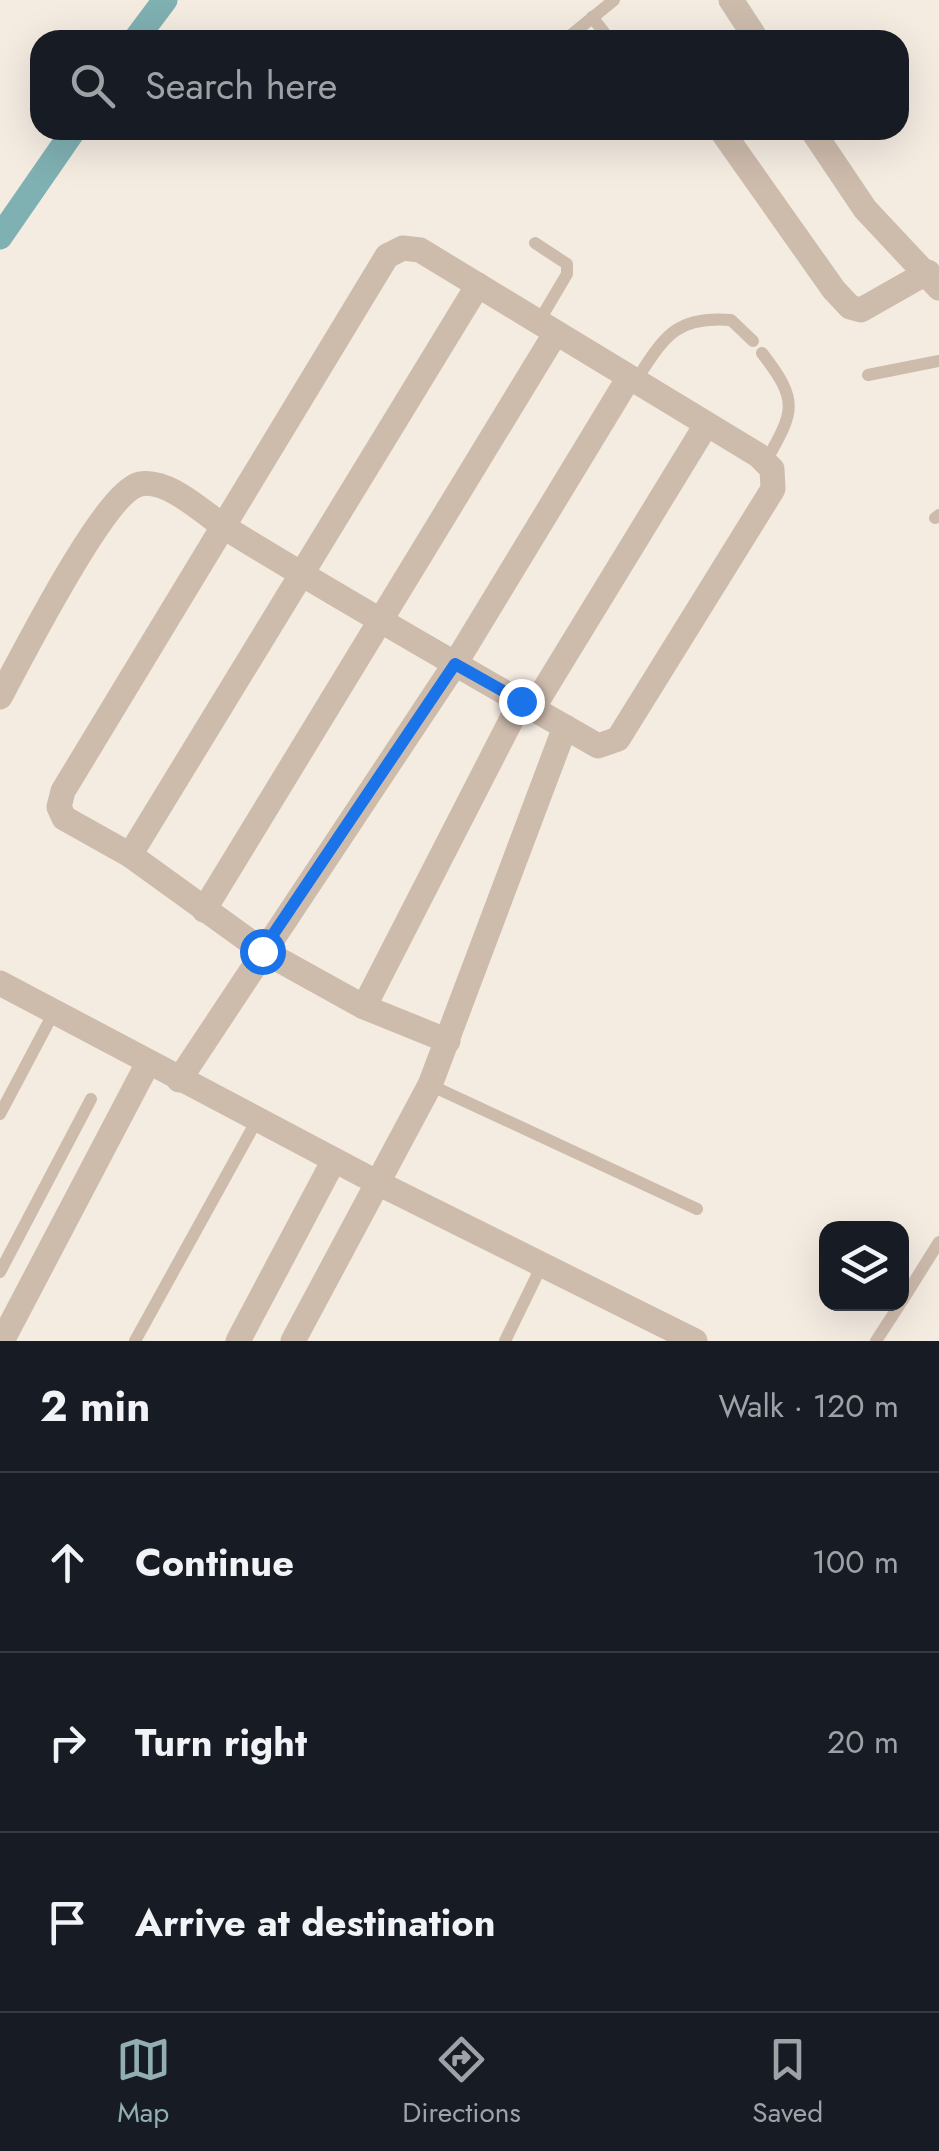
<!DOCTYPE html>
<meta charset="utf-8">
<style>
:root{--surface:#171b24;--page:#242831;--text:#f1f3f6;--muted:#9ea1a6;--line:#363941;--accent:#92aeb2}
body{margin:0;font-family:Jost,sans-serif;background:var(--page);color:var(--text)}
.controls{position:absolute;right:30px;bottom:30px;display:grid;overflow:hidden;border-radius:20px;box-shadow:0 10px 40px #0002}
.controls button{width:90px;height:90px;display:grid;place-items:center;padding:0;border:0;border-bottom:2px solid var(--line);background:var(--surface);color:var(--text);font:50px sans-serif}
.stop{position:absolute;width:30px;height:30px;margin:-22px;border:8px solid #1a73e8;border-radius:50%;background:#fff}
.stop.end{background:#1a73e8;border-color:#fff;box-shadow:0 2px 10px #0008}
.list{margin:0;padding:0;list-style:none}
h2{display:flex;justify-content:space-between;align-items:center;height:130px;margin:0;padding:0 40px;font-size:42px}
h2 small{font-size:32px;font-weight:400;color:var(--muted)}
.list li{display:grid;grid-template-columns:65px 1fr auto;gap:30px;align-items:center;box-sizing:border-box;height:180px;padding:0 40px;border-top:2px solid var(--line)}
.list b{display:block;font-size:38px;white-space:nowrap}
.list em{font-size:32px;font-style:normal;color:var(--muted)}
.icon{flex:none;width:55px;height:55px;fill:none;stroke:currentColor;stroke-width:2;stroke-linecap:round;stroke-linejoin:round}
.map{position:relative;flex:none;width:939px;height:1341px;overflow:hidden}
.search{position:absolute;background:var(--surface);box-shadow:0 10px 40px #0002;left:30px;right:30px;top:30px;height:110px;display:flex;align-items:center;gap:25px;box-sizing:border-box;padding:0 35px;border-radius:30px;color:var(--muted);font-size:38px}
.sheet{height:670px;background:var(--surface)}
nav{display:flex;justify-content:space-around;align-items:center;box-sizing:border-box;height:140px;border-top:2px solid var(--line);background:var(--surface);font-size:28px;color:var(--muted)}
nav a{display:grid;justify-items:center;gap:5px}
nav .on{color:var(--accent)}
.map>svg:first-child{display:block}
.lines{fill:none;stroke-linecap:round;stroke-linejoin:round}
.canal{stroke:#7fb0b2;stroke-width:25}
.service{stroke:#cdbbac;stroke-width:12}
.minor{stroke:#cdbbac;stroke-width:25}
.route{stroke:#1a73e8;stroke-width:12}
</style>
<div class="map">
<svg width="939" height="1341" viewBox="0 0 939 1341">
<rect width="100%" height="100%" fill="#f4ebe1"/>
<g class="lines">
<!-- canal -->
<g class="canal">
<path d="M135 40 165 0"/>
<path d="M0 237 74 130"/>
</g>
<!-- service -->
<g class="service">
<path d="M592 17 610 40"/>
<path d="M565 40 614 0"/>
<path d="M535 243 567 264V274L538 323"/>
<path d="M762 353C799 401 795 410 766 461"/>
<path d="M868 375 939 361"/>
<path d="M634 383C663 340 673 315 731 320L753 341"/>
<path d="M935 518 939 515"/>
<path d="M430 1085 697 1209"/>
<path d="M0 1114 53 1014"/>
<path d="M0 1272 91 1099"/>
<path d="M902 1301 939 1242"/>
<path d="M135 1341 257 1120"/>
<path d="M505 1341 542 1265"/>
<path d="M876 1341 900 1304"/>
</g>
<!-- minor -->
<g class="minor">
<path d="M731 0 757 40"/>
<path d="M721 130 834 290 850 307 861 310 928 272"/>
<path d="M812 130 865 209 939 288"/>
<path d="M0 697C21 659 104 492 140 484 170 478 207 517 232 532 353 606 476 676 598 746L618 739 773 489 772 469 758 455 420 250 403 248 387 256 63 791 59 807 64 818 130 855 263 951 364 1007 448 1041"/>
<path d="M533 708 706 425"/>
<path d="M130 855 478 285"/>
<path d="M204 910 555 334"/>
<path d="M0 983 378 1183 695 1341"/>
<path d="M364 1007 521 701"/>
<path d="M179 1080 455 664 628 379"/>
<path d="M2 1341 148 1063"/>
<path d="M238 1341 334 1160"/>
<path d="M293 1341 430 1085 565 727"/>
</g>
</g>
<g class="lines">
<!-- route -->
<path class="route" d="M262 951 455 664 521 701"/>
</g>
</svg>
<div class="controls">
<button><svg class="icon" aria-label="layers" viewBox="0 0 24 24"><path d="M12 4l9 5-9 5-9-5zM3 14l9 5 9-5"/></svg></button>
</div>
<div class="stop" style="left:262px;top:951px"></div>
<div class="stop end" style="left:521px;top:701px"></div>
<div class="search"><svg class="icon" aria-label="search" viewBox="0 0 24 24"><circle cx="10" cy="10" r="6"/><path d="M15 15l6 6"/></svg>Search here</div>
</div>
<section class="sheet">
<h2>2 min<small>Walk · 120 m</small></h2>
<ul class="list">
<li><svg class="icon" aria-label="ahead" viewBox="0 0 24 24"><path d="M12 20V5M6 11l6-6 6 6"/></svg><div><b>Continue</b></div><em>100 m</em></li>
<li><svg class="icon" aria-label="right" viewBox="0 0 24 24"><path d="M7 20v-9h11M14 6l5 5-5 5"/></svg><div><b>Turn right</b></div><em>20 m</em></li>
<li><svg class="icon" aria-label="arrive" viewBox="0 0 24 24"><path d="M6 21V4h12l-3 4 3 4H6"/></svg><div><b>Arrive at destination</b></div></li>
</ul>
</section>
<nav>
<a class="on"><svg class="icon" aria-label="map" viewBox="0 0 24 24"><path d="M3 6l6-2 6 2 6-2v14l-6 2-6-2-6 2zM9 4v14M15 6v14"/></svg>Map</a>
<a><svg class="icon" aria-label="directions" viewBox="0 0 24 24"><path d="M12 3l9 9-9 9-9-9zM9 14v-3h6M13 9l2 2-2 2"/></svg>Directions</a>
<a><svg class="icon" aria-label="saved" viewBox="0 0 24 24"><path d="M7 4h10v16l-5-4-5 4z"/></svg>Saved</a>
</nav>
